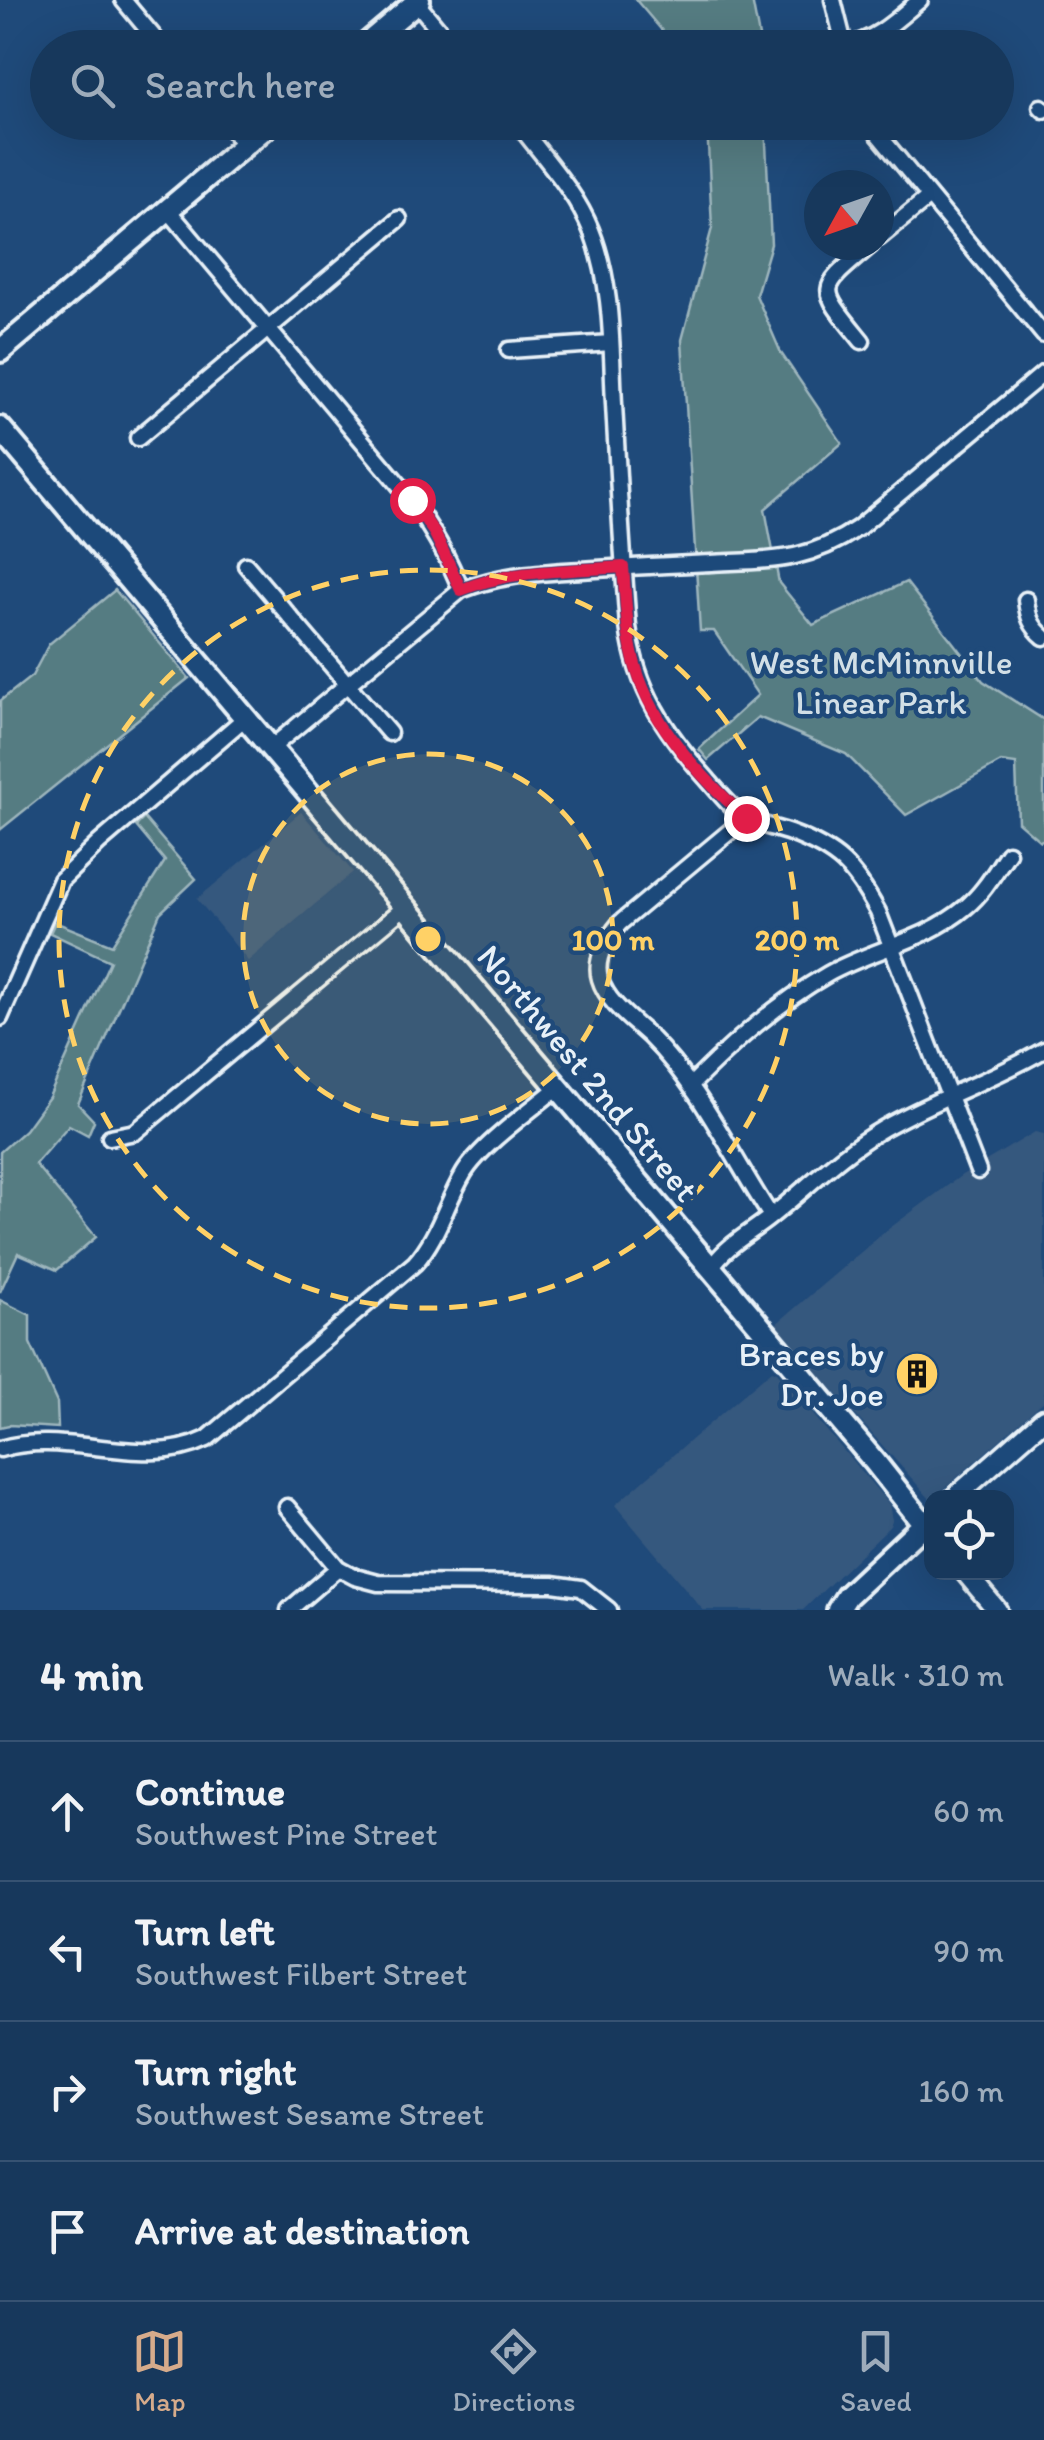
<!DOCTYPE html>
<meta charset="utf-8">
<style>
:root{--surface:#17385c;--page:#244365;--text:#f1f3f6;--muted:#9eacbb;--line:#365272;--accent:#d6ab8b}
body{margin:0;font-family:Itim,sans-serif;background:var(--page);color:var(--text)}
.controls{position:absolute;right:30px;bottom:30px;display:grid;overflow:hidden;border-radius:20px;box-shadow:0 10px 40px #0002}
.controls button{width:90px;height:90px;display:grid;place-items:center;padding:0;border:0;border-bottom:2px solid var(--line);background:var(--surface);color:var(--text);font:50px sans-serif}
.compass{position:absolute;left:804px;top:170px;width:90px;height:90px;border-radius:50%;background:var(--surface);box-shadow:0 10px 40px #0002;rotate:230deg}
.stop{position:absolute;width:30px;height:30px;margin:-22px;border:8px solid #e11d48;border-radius:50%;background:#fff}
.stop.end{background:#e11d48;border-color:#fff;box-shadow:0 2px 10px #0008}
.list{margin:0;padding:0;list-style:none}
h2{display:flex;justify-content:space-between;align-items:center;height:130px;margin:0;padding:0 40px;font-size:42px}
h2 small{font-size:32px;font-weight:400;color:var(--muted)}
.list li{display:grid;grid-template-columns:65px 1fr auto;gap:30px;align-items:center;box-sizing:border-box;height:140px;padding:0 40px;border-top:2px solid var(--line)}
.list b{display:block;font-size:38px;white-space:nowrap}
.list p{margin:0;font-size:32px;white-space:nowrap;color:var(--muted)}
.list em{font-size:32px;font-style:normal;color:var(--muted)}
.icon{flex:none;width:55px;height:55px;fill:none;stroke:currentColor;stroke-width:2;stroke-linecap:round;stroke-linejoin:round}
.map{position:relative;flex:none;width:1044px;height:1610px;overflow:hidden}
.search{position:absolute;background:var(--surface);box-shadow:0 10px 40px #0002;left:30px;right:30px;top:30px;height:110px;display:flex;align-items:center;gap:25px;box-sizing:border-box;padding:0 35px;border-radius:55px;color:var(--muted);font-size:38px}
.sheet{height:690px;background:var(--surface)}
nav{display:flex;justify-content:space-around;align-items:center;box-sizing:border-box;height:140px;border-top:2px solid var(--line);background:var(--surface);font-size:28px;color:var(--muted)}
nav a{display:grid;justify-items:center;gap:5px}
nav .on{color:var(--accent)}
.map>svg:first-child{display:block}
.built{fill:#36587e}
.green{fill:#557b82;stroke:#9eb6bd;stroke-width:2.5}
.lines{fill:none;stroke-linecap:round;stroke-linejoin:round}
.minor-casing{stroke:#e8f1f8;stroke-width:21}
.tertiary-casing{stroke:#e8f1f8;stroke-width:25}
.secondary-casing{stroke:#e8f1f8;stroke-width:28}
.minor{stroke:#1f4a7a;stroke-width:14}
.tertiary{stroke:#1f4a7a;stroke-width:18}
.secondary{stroke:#1f4a7a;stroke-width:20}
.route{stroke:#e11d48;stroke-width:12}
.ring{fill:none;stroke:#ffd166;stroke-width:5;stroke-dasharray:18 12}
.labels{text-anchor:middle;stroke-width:9;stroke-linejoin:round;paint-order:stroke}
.park-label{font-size:35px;fill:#d2dfe6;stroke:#1f4a7a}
.street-label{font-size:35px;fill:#e8f1f8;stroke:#1f4a7a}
.poi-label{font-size:35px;fill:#e8f1f8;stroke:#1f4a7a;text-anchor:end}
.centre{fill:#ffd166;stroke:#1f4a7a;stroke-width:5}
.ring-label{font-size:30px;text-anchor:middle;font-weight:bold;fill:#ffd166;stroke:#1f4a7a;stroke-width:9;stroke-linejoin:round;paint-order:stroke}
</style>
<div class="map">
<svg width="1044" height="1610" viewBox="0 0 1044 1610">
<rect width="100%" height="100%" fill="#1f4a7a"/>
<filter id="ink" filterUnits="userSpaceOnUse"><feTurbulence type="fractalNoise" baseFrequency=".01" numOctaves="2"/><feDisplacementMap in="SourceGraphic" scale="20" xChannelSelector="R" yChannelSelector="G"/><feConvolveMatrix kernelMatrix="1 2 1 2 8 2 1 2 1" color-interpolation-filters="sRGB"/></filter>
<g filter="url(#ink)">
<!-- built -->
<g class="built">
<path d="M301 812 353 872 248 961 197 899Z"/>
<path d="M1035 1132 1044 1134V1401L931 1500 775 1325 887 1230 962 1175Z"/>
<path d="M772 1370 777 1372 889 1504 892 1520 890 1526 803 1610H703L615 1505Z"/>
</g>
<!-- green -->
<g class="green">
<path d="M636 0H752L761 47H676Z"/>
<path d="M707 123H765L771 244 756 295 781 353 842 443 765 509 779 583 813 625 906 582 983 681 1044 720V839L1040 841 1018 822 1016 764 1001 762 906 815 846 754 758 717 708 760 699 749 758 695 714 631H700L682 340 712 228Z"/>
<path d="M115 590 189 678 0 830V701L32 676 49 644Z"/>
<path d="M144 818 196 879 160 913 78 1104 94 1121 88 1135 69 1125 35 1164 96 1237 57 1270 18 1253 0 1292V1152L25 1130 49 1097 110 961 50 933 55 922 112 945 165 861 136 826Z"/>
<path d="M0 1300 30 1315V1343L57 1403 58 1428 9 1425 0 1427Z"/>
</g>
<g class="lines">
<!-- minor casing -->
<g class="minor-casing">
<g id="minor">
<path d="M123 0 163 48"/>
<path d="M833 0 845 48"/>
<path d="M416 2 454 48"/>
<path d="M845 47C880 37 893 23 920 0"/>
<path d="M1041 107 1044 110"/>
<path d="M226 122 245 145"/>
<path d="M517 122C542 156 575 190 591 230 613 285 611 346 614 404 618 478 622 552 628 626 636 690 666 733 708 780 719 793 732 809 746 818 759 825 776 828 790 833 839 851 854 868 878 912L978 1171"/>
<path d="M868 122 1044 335"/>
<path d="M168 210 412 500C431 529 449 557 461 590"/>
<path d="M879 238 929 197"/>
<path d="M862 341C817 285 817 291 871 245"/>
<path d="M509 350 611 343"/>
<path d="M138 438 399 219"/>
<path d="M246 565 389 733"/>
<path d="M1026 600C1028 617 1031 626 1044 637"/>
<path d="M271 748 461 590C502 574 538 573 581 570 624 567 668 565 711 563 770 560 806 563 858 528L1044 373"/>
<path d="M746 818 620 923C608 937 594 959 600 979 607 1003 633 1021 650 1037 702 1089 731 1156 771 1216"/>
<path d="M0 1018 61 880 99 843 245 718"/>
<path d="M691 1085C733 1043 776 1004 828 974 873 949 926 941 966 907 984 892 995 872 1008 853"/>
<path d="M110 1137 135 1132 405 907"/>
<path d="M711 1268C725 1246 749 1234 769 1218 808 1187 841 1153 884 1128 936 1098 993 1080 1044 1050"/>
<path d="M0 1449C66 1428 141 1471 207 1439L415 1263C439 1236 446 1203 464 1173 481 1145 531 1110 557 1088"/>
<path d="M287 1507 338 1568 355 1577 378 1583 553 1584 581 1588 609 1610"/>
<path d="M289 1610 338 1568"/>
</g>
</g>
<!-- tertiary casing -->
<g class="tertiary-casing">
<g id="tertiary">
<path d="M954 1498 1044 1419"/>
<path d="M965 1572 997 1610"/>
</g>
</g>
<!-- secondary casing -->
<g class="secondary-casing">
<g id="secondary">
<path d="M362 48 419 0"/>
<path d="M0 351 272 122"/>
<path d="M0 428 875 1462 924 1524 847 1596 838 1610"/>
</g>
</g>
<!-- minor -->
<use href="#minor" class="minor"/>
<!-- tertiary -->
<use href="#tertiary" class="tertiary"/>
<!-- secondary -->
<use href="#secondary" class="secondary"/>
</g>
</g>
<g class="lines" filter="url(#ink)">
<!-- route -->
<path class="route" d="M412 500 435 534 461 590C512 569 568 571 623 567 626 600 626 635 636 668 653 727 702 778 746 818"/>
</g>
<!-- distance rings -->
<circle cx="428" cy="939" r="185" fill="#ffd166" fill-opacity=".12"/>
<g class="ring">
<circle cx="428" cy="939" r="185"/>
<circle cx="428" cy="939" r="369"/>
</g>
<!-- icons -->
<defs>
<g id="building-disc" transform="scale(2.25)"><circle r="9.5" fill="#ffd166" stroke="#1f4a7a"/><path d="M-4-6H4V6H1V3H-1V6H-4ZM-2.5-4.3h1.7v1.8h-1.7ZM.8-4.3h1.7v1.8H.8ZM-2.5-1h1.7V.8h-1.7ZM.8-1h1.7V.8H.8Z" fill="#111"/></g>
</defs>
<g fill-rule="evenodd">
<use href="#building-disc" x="917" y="1374"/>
</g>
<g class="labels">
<!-- park labels -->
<g class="park-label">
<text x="881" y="674">West McMinnville<tspan x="881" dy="40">Linear Park</tspan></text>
</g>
<!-- street labels -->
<g class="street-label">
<text transform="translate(588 1073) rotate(50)" y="12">Northwest 2nd Street</text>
</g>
<!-- poi labels -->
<g class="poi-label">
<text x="884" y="1366">Braces by<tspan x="884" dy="40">Dr. Joe</tspan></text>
</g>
</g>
<circle cx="428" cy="939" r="15" class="centre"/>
<g class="ring-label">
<text x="613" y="950">100 m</text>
<text x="797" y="950">200 m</text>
</g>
</svg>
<div class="controls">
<button><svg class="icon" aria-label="locate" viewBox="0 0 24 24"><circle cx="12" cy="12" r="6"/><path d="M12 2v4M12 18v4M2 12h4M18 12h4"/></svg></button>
</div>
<svg class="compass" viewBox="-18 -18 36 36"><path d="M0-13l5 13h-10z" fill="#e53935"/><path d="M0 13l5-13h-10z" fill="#9eacbb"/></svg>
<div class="stop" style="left:412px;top:500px"></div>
<div class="stop end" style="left:746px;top:818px"></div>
<div class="search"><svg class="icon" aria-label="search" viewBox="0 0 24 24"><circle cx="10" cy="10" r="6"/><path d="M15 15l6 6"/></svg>Search here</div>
</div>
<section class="sheet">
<h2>4 min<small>Walk · 310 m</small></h2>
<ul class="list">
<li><svg class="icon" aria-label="ahead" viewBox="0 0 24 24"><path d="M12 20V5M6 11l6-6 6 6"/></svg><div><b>Continue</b><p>Southwest Pine Street</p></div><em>60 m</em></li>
<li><svg class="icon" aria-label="left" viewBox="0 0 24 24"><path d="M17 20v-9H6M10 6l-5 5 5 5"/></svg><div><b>Turn left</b><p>Southwest Filbert Street</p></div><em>90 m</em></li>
<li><svg class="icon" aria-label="right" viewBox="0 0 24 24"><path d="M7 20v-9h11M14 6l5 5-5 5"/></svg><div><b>Turn right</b><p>Southwest Sesame Street</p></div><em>160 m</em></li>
<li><svg class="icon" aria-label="arrive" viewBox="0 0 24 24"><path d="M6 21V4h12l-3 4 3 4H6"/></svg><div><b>Arrive at destination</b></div></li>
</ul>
</section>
<nav>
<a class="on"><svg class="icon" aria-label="map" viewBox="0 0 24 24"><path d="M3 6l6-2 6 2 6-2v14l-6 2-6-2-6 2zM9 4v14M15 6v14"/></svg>Map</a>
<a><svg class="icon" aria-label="directions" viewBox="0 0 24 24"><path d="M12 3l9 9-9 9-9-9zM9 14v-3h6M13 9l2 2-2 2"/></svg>Directions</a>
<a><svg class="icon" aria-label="saved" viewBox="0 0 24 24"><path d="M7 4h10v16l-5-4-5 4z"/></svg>Saved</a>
</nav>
